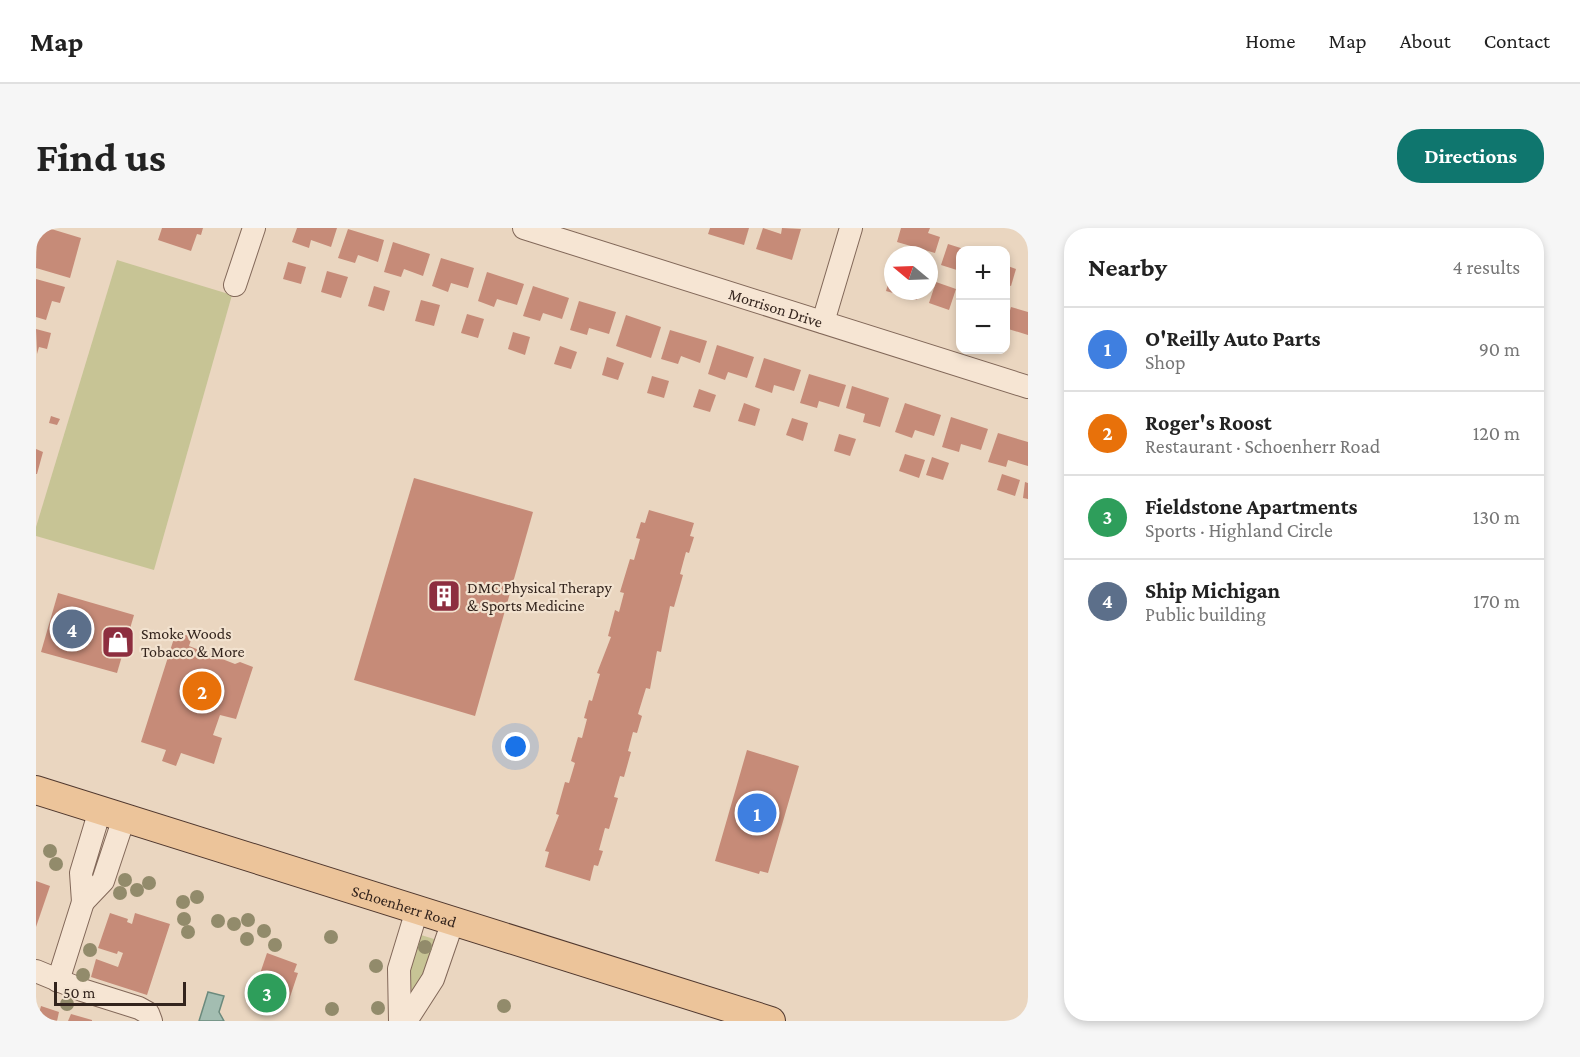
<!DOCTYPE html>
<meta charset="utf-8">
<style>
:root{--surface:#fff;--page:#f6f6f6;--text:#222;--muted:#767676;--line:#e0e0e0;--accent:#0f766e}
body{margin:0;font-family:"Crimson Pro",serif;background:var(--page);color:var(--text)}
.controls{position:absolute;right:18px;top:18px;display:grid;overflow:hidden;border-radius:12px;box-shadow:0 3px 9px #0003}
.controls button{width:54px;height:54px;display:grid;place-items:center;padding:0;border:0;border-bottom:2px solid var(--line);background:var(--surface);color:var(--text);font:30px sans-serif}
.compass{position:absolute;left:848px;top:18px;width:54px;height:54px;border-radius:50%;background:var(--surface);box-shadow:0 3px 9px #0003;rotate:289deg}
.scale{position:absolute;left:18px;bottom:15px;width:132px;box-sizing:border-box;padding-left:6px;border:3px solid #33241d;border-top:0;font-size:16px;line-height:21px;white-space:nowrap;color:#33241d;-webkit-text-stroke:4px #f2e2cf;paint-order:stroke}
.you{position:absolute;left:480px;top:519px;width:21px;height:21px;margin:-15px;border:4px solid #fff;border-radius:50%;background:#1a73e8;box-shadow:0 0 0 9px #1a73e833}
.badge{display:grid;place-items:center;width:39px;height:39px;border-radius:50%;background:var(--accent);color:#fff;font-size:20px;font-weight:700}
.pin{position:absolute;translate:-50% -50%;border:3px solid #fff;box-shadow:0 2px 6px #0006}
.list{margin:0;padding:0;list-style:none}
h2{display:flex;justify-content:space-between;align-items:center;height:78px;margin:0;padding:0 24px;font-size:26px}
h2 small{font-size:20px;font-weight:400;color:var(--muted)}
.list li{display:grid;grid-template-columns:39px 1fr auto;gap:18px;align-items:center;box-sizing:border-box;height:84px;padding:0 24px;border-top:2px solid var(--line)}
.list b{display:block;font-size:22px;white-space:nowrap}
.list p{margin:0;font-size:20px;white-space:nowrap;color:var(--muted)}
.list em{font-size:20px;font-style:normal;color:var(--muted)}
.map{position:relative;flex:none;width:992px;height:793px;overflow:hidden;border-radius:24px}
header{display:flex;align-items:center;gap:36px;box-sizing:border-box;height:84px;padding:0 30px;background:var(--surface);border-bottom:2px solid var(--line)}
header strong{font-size:28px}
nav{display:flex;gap:33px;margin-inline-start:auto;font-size:21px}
.intro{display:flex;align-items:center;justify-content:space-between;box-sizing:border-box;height:144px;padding:0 36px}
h1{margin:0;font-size:42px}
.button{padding:15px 27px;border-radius:24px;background:var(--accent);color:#fff;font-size:21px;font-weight:700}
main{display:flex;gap:36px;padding:0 36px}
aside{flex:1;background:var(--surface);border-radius:24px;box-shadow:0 3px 9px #0003}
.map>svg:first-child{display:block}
.green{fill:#c7c495}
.water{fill:#a3bdb1;stroke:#6b8a7d;stroke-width:1.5}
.building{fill:#c68b78}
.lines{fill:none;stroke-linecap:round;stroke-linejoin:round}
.minor-casing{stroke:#826859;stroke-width:24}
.major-casing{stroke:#50382e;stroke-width:30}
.minor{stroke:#f6e5d3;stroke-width:22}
.major{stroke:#ecc49a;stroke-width:28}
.tree{fill:#928b6b}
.labels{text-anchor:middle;stroke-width:4.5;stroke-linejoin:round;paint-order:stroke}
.street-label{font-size:16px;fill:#33241d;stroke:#f2e2cf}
.poi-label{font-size:16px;fill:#33241d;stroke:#f2e2cf;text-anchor:start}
</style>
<header>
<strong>Map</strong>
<nav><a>Home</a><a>Map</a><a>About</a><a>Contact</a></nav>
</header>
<div class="intro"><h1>Find us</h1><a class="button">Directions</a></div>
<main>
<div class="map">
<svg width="992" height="793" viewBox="0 0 992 793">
<rect width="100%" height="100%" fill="#ead6c0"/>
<!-- green -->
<g class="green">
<path d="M81 32 196 67 118 342 0 308V299Z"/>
<path d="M385 707 398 711C402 732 386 754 373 769 371 750 369 721 385 707Z"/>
</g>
<!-- water -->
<path class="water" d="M172 764 188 768 183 784 188 793H163Z"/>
<!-- building -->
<g class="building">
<path d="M1 0H12L45 10 34 50 0 40Z"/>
<path d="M126 0H167L165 7 161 6 155 23 122 12Z"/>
<path d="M261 0H301L295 19 275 12 273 20 256 14Z"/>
<path d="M674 0H713L708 17 672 6Z"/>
<path d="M727 0 745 6 746 0 765 1 756 32 720 21Z"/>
<path d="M865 0H894L892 5 904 9 899 25 861 14Z"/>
<path d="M312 1 348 12 342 34 322 27 319 35 302 30Z"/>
<path d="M357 14 394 26 387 48 368 41 365 49 348 44Z"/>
<path d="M912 16 931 22H924V43L905 37Z"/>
<path d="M405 30 438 40 432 60 415 55 412 64 396 58Z"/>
<path d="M252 34 270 39 265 56 247 51Z"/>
<path d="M969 37 980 41 975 58 969 56Z"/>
<path d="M856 42 857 63H884L881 72 850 63Z"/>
<path d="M291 43 312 49 305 70 285 64Z"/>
<path d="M451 44 488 56 481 77 461 71 458 79 442 73Z"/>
<path d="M0 51 29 59 24 75 16 73 10 92 0 89Z"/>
<path d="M900 54 920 61 913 82 893 75Z"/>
<path d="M338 58 354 63 348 83 332 78Z"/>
<path d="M497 58 533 70 526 91 507 85 504 93 487 88Z"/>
<path d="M385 72 404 77 398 98 379 93Z"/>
<path d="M543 73 580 84 573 106 553 100 551 107 534 102Z"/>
<path d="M975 79 992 84V107L969 100Z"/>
<path d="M431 86 448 91 442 110 425 105Z"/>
<path d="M590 87 625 99 615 130 580 118Z"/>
<path d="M0 101 15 105 11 121 3 119 1 126Z"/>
<path d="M634 102 671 113 664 135 645 128 642 136 625 131Z"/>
<path d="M477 104 494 109 489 127 472 121Z"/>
<path d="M681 117 718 129 711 150 692 144 689 152 672 146Z"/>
<path d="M524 118 541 124 535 141 518 136Z"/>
<path d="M571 129 588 135 582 152 566 147Z"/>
<path d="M728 130 765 142 758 163 738 157 736 165 719 159Z"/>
<path d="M773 146 810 157 803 179 783 173 781 180 764 175Z"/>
<path d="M616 148 633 153 628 170 611 165Z"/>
<path d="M816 158 853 170 844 199 827 194 829 186 810 180Z"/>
<path d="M663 161 680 167 674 184 657 179Z"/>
<path d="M708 175 724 181 719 198 702 193Z"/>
<path d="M869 175 905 187 898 208 879 202 876 210 859 204Z"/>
<path d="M15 188 24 191 21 197 13 195Z"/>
<path d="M915 189 952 201 945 222 925 216 923 224 906 219Z"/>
<path d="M756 190 772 195 767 213 750 207Z"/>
<path d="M962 205 992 214V238L972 232 970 239 952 234Z"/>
<path d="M803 206 820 211 814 228 798 223Z"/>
<path d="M0 221 7 224 1 246H0Z"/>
<path d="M869 226 889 232 883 250 863 243Z"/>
<path d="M896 229 913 235 907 252 890 247Z"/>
<path d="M966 246 984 252 979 268 961 262Z"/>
<path d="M378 250 497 284 439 488 318 452Z"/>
<path d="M989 254 992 255V271L987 270Z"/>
<path d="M613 282 658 295 654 308 658 309 653 325 650 324 644 346 647 347 638 379 634 378 625 424 621 423 614 461 610 460 602 486 606 488 601 505 597 504 592 523 595 524 588 549 584 548 578 569 582 570 573 601 569 600 563 622 567 623 562 638 558 637 554 653 509 639 513 624 509 623 523 587 520 586 529 554 533 555 539 535 535 533 542 509 546 510 551 491 548 490 553 472 556 473 564 446 561 445 575 409 572 408 579 382 583 384 588 365 584 364 594 331 598 332 604 311 600 310 605 294 609 295Z"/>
<path d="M22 365 98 387 81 445 5 424Z"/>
<path d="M140 404 156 409 153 418 199 436 204 434 217 439 200 491 184 487 177 507 186 510 178 536 145 525 140 538 126 533 130 522 105 514Z"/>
<path d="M711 522 763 538 732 645 724 643 723 646 679 633Z"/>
<path d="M0 653 14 658 0 699Z"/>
<path d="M74 685 92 691 91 694 96 696 99 685 134 696 111 767 55 749 60 731 82 739 87 725 82 723 81 726 62 720Z"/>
<path d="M231 725 261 736 258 744 262 745 253 772 242 768 239 777 216 769Z"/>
<path d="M5 778 23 784 21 793H1Z"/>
<path d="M35 786 56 792V793H32Z"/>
</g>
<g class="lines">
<!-- minor casing -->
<g class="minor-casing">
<g id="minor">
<path id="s1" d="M488 0 992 159"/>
<path d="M199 57 218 0"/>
<path d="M787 94 815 0"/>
<path d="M64 582 45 645 47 674 67 653 88 590"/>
<path d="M0 743 46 762 103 780 112 785 115 793"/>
<path d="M22 753 47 674"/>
<path d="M364 793 363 741 381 682"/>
<path d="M370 793 397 751 417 693"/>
</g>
</g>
<!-- major casing -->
<g class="major-casing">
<g id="major">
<path id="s2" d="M0 562 735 793"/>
</g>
</g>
<!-- minor -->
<use href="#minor" class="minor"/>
<!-- major -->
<use href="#major" class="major"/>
</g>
<!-- trees -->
<g class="tree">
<circle cx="14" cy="623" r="7"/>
<circle cx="20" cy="636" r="7"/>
<circle cx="89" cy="652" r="7"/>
<circle cx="113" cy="655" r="7"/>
<circle cx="101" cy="662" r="7"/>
<circle cx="84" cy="665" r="7"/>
<circle cx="161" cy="669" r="7"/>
<circle cx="147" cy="674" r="7"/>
<circle cx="148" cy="691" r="7"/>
<circle cx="212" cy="692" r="7"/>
<circle cx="182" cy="693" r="7"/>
<circle cx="198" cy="696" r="7"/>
<circle cx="228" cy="703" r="7"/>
<circle cx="152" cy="704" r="7"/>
<circle cx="295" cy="709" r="7"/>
<circle cx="211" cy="711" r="7"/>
<circle cx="239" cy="717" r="7"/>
<circle cx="389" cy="719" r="7"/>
<circle cx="54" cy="722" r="7"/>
<circle cx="340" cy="738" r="7"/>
<circle cx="47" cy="747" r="7"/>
<circle cx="31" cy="776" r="7"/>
<circle cx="468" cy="778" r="7"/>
<circle cx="342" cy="780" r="7"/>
<circle cx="296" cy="781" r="7"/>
</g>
<!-- icons -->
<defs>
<g id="building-square" transform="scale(1.725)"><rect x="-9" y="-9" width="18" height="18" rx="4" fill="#8d2e3f" stroke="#f2e2cf"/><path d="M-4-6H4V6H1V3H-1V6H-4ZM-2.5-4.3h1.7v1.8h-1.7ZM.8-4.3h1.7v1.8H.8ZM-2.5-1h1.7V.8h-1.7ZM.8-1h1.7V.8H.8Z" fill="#fff"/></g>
<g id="shop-square" transform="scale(1.725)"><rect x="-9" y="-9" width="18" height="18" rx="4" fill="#8d2e3f" stroke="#f2e2cf"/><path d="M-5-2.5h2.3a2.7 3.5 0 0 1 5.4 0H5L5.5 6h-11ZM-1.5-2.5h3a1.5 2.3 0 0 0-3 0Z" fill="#fff"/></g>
</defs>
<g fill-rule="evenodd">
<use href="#building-square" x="408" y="368"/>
<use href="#shop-square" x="82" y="414"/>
</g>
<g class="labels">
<!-- street labels -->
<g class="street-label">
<text dy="6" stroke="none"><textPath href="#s1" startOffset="264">Morrison Drive</textPath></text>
<text dy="6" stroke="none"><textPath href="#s2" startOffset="386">Schoenherr Road</textPath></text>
</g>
<!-- poi labels -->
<g class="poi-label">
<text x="431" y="365">DMC Physical Therapy<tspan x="431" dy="18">&amp; Sports Medicine</tspan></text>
<text x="105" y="411">Smoke Woods<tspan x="105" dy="18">Tobacco &amp; More</tspan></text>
</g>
</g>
</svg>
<div class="controls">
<button>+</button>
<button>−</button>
</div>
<svg class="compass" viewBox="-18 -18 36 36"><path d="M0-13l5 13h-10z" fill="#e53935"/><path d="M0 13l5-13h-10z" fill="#767676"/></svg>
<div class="scale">50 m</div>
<div class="you"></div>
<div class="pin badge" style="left:721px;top:585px;background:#3f7fe0">1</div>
<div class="pin badge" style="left:166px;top:463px;background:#e8710a">2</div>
<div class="pin badge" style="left:231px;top:765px;background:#2e9e5b">3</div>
<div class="pin badge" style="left:36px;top:401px;background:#5c6f8a">4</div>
</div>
<aside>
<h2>Nearby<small>4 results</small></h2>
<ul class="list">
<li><span class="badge" style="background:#3f7fe0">1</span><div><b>O'Reilly Auto Parts</b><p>Shop</p></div><em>90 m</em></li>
<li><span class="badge" style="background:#e8710a">2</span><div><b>Roger's Roost</b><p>Restaurant · Schoenherr Road</p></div><em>120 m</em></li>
<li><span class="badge" style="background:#2e9e5b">3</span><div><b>Fieldstone Apartments</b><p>Sports · Highland Circle</p></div><em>130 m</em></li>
<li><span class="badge" style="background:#5c6f8a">4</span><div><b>Ship Michigan</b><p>Public building</p></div><em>170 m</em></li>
</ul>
</aside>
</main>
